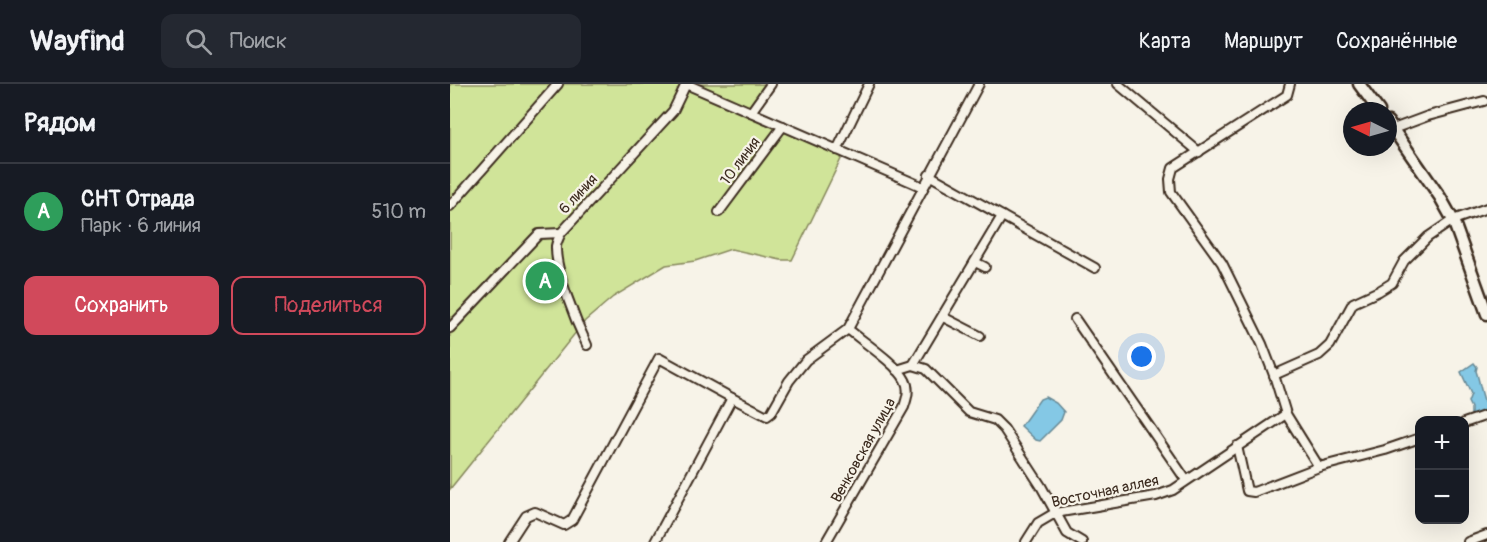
<!DOCTYPE html>
<html lang="ru">
<meta charset="utf-8">
<style>
:root{--surface:#171b24;--page:#242831;--text:#f1f3f6;--muted:#9ea1a6;--line:#363941;--accent:#d1495b}
body{margin:0;font-family:Pangolin,sans-serif;background:var(--page);color:var(--text)}
.controls{position:absolute;right:18px;bottom:18px;display:grid;overflow:hidden;border-radius:12px;box-shadow:0 6px 24px #0002}
.controls button{width:54px;height:54px;display:grid;place-items:center;padding:0;border:0;border-bottom:2px solid var(--line);background:var(--surface);color:var(--text);font:30px sans-serif}
.compass{position:absolute;left:893px;top:18px;width:54px;height:54px;border-radius:50%;background:var(--surface);box-shadow:0 6px 24px #0002;rotate:275deg}
.you{position:absolute;left:692px;top:273px;width:21px;height:21px;margin:-15px;border:4px solid #fff;border-radius:50%;background:#1a73e8;box-shadow:0 0 0 9px #1a73e833}
.badge{display:grid;place-items:center;width:39px;height:39px;border-radius:50%;background:var(--accent);color:#fff;font-size:20px;font-weight:700}
.pin{position:absolute;translate:-50% -50%;border:3px solid #fff;box-shadow:0 2px 6px #0006}
.list{margin:0;padding:0;list-style:none}
h2{display:flex;justify-content:space-between;align-items:center;height:78px;margin:0;padding:0 24px;font-size:26px}
h2 small{font-size:20px;font-weight:400;color:var(--muted)}
.list li{display:grid;grid-template-columns:39px 1fr auto;gap:18px;align-items:center;box-sizing:border-box;height:96px;padding:0 24px;border-top:2px solid var(--line)}
.list b{display:block;font-size:22px;white-space:nowrap}
.list p{margin:0;font-size:20px;white-space:nowrap;color:var(--muted)}
.list em{font-size:20px;font-style:normal;color:var(--muted)}
.actions{display:flex;gap:12px;padding:18px 24px}
.actions a{flex:1;padding:14px 0;border:2px solid var(--accent);border-radius:12px;text-align:center;font-size:21px;color:var(--accent)}
.actions .main{background:var(--accent);color:#fff}
.icon{flex:none;width:33px;height:33px;fill:none;stroke:currentColor;stroke-width:2;stroke-linecap:round;stroke-linejoin:round}
.map{position:relative;flex:none;width:1037px;height:458px;overflow:hidden}
header{display:flex;align-items:center;gap:36px;box-sizing:border-box;height:84px;padding:0 30px;background:var(--surface);border-bottom:2px solid var(--line)}
header strong{font-size:28px}
nav{display:flex;gap:33px;margin-inline-start:auto;font-size:21px}
.search{width:420px;height:54px;background:var(--page);display:flex;align-items:center;gap:15px;box-sizing:border-box;padding:0 21px;border-radius:12px;color:var(--muted);font-size:22px}
main{display:flex}
aside{flex:1;background:var(--surface)}
.map>svg:first-child{display:block}
.green{fill:#d0e499;stroke:#86875c;stroke-width:1.5}
.water{fill:#84c8e5;stroke:#678995;stroke-width:1.5}
.lines{fill:none;stroke-linecap:round;stroke-linejoin:round}
.street-casing{stroke:#3b2a1e;stroke-width:12}
.secondary-casing{stroke:#3b2a1e;stroke-width:15}
.street{stroke:#f7f3e8;stroke-width:8}
.secondary{stroke:#f7f3e8;stroke-width:10}
.labels{text-anchor:middle;stroke-width:4.5;stroke-linejoin:round;paint-order:stroke}
.street-label{font-size:15px;fill:#3b2a1e;stroke:#f7f3e8}
</style>
<header>
<strong>Wayfind</strong>
<div class="search"><svg class="icon" aria-label="search" viewBox="0 0 24 24"><circle cx="10" cy="10" r="6"/><path d="M15 15l6 6"/></svg>Поиск</div>
<nav><a>Карта</a><a>Маршрут</a><a>Сохранённые</a></nav>
</header>
<main>
<aside>
<h2>Рядом<small></small></h2>
<ul class="list">
<li><span class="badge" style="background:#2e9e5b">A</span><div><b>СНТ Отрада</b><p>Парк · 6 линия</p></div><em>510 m</em></li>
</ul>
<div class="actions"><a class="main">Сохранить</a><a>Поделиться</a></div>
</aside>
<div class="map">
<svg width="1037" height="458" viewBox="0 0 1037 458">
<rect width="100%" height="100%" fill="#f7f3e8"/>
<filter id="ink" filterUnits="userSpaceOnUse"><feTurbulence type="fractalNoise" baseFrequency=".0167" numOctaves="2"/><feDisplacementMap in="SourceGraphic" scale="12" xChannelSelector="R" yChannelSelector="G"/><feConvolveMatrix kernelMatrix="1 2 1 2 8 2 1 2 1" color-interpolation-filters="sRGB"/></filter>
<g filter="url(#ink)">
<!-- green -->
<path class="green" d="M0 0H323L304 27 392 73 342 176H331L281 165 245 177 216 181 163 213 135 237 0 405Z"/>
<!-- water -->
<g class="water">
<path d="M1024 279 1027 283 1026 287C1030 298 1031 312 1037 323L1029 331 1021 332V324L1018 318 1021 310 1011 288Z"/>
<path d="M595 313 606 319 614 328 611 336 590 357 586 356 571 342 590 315Z"/>
</g>
<g class="lines">
<!-- street casing -->
<g class="street-casing">
<g id="street">
<path d="M236 0 473 103"/>
<path d="M668 0 749 68"/>
<path d="M840 0 837 11 723 84 720 95 721 108 772 179 812 260 824 291 836 330 869 383 935 366 970 354"/>
<path d="M301 28 321 0"/>
<path d="M943 45 978 32 1034 17"/>
<path d="M387 66 419 0"/>
<path d="M479 91 645 184"/>
<path d="M0 122 108 0"/>
<path d="M269 128 333 42"/>
<path d="M525 178 535 183"/>
<path d="M493 233 530 252"/>
<path d="M625 235 736 396"/>
<path d="M0 244 89 150 111 149"/>
<path d="M137 261C126 238 105 187 106 162 107 157 109 153 111 149L223 27 236 0"/>
<path d="M463 281 476 285 519 328 545 336 554 345 591 402 617 449 632 458"/>
<path d="M447 286 463 281 552 132"/>
<path d="M824 291 869 271 880 261 903 219 929 207 942 199 954 177 978 153 1003 136 1037 124"/>
<path d="M1014 339 1037 331"/>
<path d="M787 362 797 407 804 408 869 383"/>
<path d="M59 458 76 432 85 428 114 441 122 436 209 274 282 314"/>
<path d="M205 458 282 314 317 332 321 329 339 297 356 276 398 245 529 0"/>
<path d="M376 458 454 323C457 314 460 305 455 296 447 280 412 257 398 245"/>
<path d="M576 458 588 439 605 429 706 412 723 406 836 330"/>
<path d="M1018 458 1037 451"/>
</g>
</g>
<!-- secondary casing -->
<g class="secondary-casing">
<g id="secondary">
<path d="M909 0 929 27"/>
<path d="M938 38 990 113 1003 136 1037 230"/>
</g>
</g>
<!-- street -->
<use href="#street" class="street"/>
<!-- secondary -->
<use href="#secondary" class="secondary"/>
</g>
</g>
<g class="labels">
<!-- street labels -->
<g class="street-label">
<text transform="translate(290 77) rotate(-53)" y="5">10 линия</text>
<text transform="translate(128 110) rotate(-47)" y="5">6 линия</text>
<text transform="translate(413 366) rotate(-61)" y="5">Венковская улица</text>
<text transform="translate(655 407) rotate(-12)" y="5">Восточная аллея</text>
</g>
</g>
</svg>
<div class="controls">
<button>+</button>
<button>−</button>
</div>
<svg class="compass" viewBox="-18 -18 36 36"><path d="M0-13l5 13h-10z" fill="#e53935"/><path d="M0 13l5-13h-10z" fill="#9ea1a6"/></svg>
<div class="you"></div>
<div class="pin badge" style="left:95px;top:197px;background:#2e9e5b">A</div>
</div>
</main>
